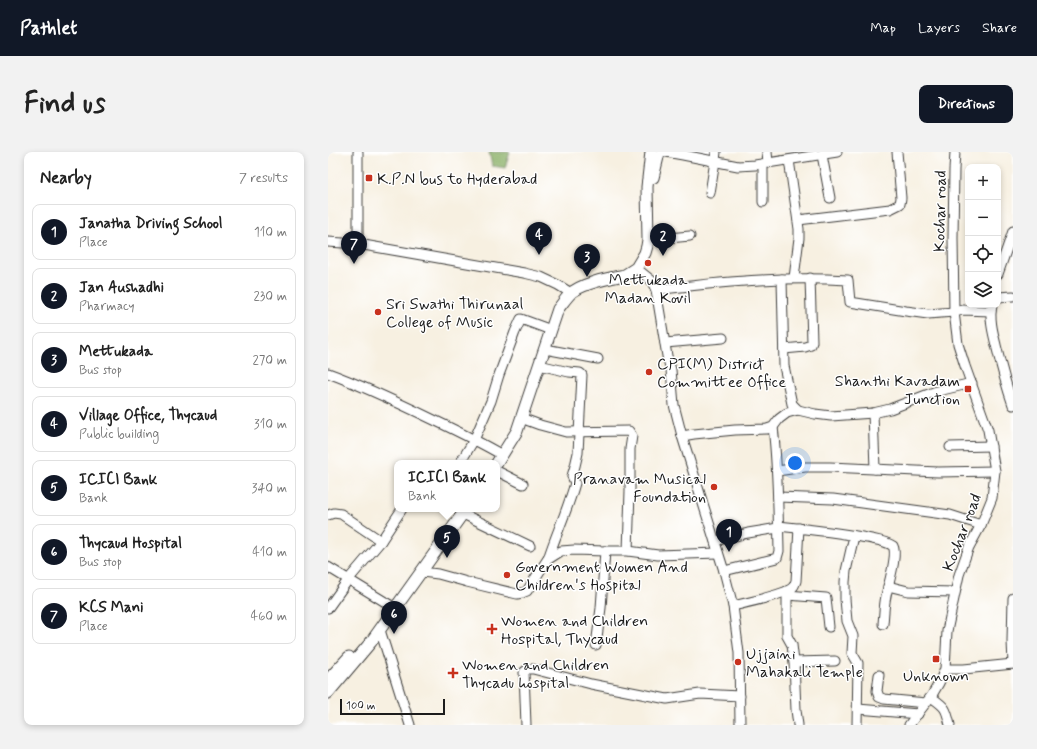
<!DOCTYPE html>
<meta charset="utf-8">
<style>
:root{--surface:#fff;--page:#f2f2f2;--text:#222;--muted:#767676;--line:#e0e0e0;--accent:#111827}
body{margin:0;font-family:Mynerve,sans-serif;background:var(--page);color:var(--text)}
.controls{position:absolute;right:12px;top:12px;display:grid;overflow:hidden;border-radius:8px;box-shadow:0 2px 6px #0003}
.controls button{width:36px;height:36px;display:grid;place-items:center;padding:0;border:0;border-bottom:1px solid var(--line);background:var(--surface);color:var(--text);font:20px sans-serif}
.scale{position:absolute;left:12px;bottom:10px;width:105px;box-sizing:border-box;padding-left:4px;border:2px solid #1c1c1c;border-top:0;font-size:11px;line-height:14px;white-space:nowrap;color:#1c1c1c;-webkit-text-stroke:3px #fff;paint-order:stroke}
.you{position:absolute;left:467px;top:311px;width:14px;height:14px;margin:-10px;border:3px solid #fff;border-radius:50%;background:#1a73e8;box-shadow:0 0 0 6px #1a73e833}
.badge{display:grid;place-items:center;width:26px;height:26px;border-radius:50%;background:var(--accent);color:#fff;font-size:13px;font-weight:700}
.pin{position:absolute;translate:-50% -33px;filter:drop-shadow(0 1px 2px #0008)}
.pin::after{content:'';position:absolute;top:21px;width:14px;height:12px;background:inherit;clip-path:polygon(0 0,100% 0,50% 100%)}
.popup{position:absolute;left:66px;top:308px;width:106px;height:52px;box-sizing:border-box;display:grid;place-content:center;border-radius:8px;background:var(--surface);filter:drop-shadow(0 1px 3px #0005);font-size:13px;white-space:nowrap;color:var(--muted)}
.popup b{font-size:15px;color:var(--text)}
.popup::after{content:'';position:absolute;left:50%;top:100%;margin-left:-8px;border:8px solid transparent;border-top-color:var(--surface)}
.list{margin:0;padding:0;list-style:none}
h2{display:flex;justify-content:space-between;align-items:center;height:52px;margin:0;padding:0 16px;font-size:17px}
h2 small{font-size:13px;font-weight:400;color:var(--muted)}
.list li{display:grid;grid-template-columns:26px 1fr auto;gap:12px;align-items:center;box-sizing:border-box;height:56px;margin:0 8px 8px;padding:0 8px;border:1px solid var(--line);border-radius:8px}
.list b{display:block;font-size:15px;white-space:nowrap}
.list p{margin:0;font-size:13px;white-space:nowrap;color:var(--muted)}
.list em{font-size:13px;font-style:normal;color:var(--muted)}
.icon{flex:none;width:22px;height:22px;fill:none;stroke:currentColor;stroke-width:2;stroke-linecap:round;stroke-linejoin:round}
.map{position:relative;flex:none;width:685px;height:573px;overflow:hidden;border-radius:8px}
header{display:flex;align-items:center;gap:24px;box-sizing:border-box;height:56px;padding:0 20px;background:var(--accent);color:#fff}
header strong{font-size:19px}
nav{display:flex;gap:22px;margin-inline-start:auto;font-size:14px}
.intro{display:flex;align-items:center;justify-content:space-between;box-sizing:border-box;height:96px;padding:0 24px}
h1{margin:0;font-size:28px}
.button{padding:10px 18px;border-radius:8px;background:var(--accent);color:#fff;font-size:14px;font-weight:700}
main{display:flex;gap:24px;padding:0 24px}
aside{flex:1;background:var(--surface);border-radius:8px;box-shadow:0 2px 6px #0003}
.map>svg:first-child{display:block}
.forest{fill:#88af65;stroke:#526640}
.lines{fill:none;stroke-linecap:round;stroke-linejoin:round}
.minor-casing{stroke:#3d3c3a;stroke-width:11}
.major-casing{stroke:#3d3c3a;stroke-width:13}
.minor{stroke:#fff;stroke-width:9}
.major{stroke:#fff;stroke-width:11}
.poi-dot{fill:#c8321e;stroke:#fff;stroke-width:1.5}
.labels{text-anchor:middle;stroke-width:3;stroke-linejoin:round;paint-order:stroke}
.poi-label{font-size:16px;fill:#1c1c1c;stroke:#fff;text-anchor:start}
.street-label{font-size:16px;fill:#1c1c1c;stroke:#fff}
</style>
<header>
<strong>Pathlet</strong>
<nav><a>Map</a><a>Layers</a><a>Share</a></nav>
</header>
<div class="intro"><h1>Find us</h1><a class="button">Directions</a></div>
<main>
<aside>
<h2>Nearby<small>7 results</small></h2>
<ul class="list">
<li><span class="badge">1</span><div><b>Janatha Driving School</b><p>Place</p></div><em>110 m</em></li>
<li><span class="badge">2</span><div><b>Jan Aushadhi</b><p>Pharmacy</p></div><em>230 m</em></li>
<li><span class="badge">3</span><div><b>Mettukada</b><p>Bus stop</p></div><em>270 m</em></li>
<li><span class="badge">4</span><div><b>Village Office, Thycaud</b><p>Public building</p></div><em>310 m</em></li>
<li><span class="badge">5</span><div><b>ICICI Bank</b><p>Bank</p></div><em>340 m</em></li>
<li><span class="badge">6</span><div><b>Thycaud Hospital</b><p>Bus stop</p></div><em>410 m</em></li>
<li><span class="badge">7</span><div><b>KCS Mani</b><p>Place</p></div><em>460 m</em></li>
</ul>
</aside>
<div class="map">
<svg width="685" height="573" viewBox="0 0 685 573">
<rect width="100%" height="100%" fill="#fff"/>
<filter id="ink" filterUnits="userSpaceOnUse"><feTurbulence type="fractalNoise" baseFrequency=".025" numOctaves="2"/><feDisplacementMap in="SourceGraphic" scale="8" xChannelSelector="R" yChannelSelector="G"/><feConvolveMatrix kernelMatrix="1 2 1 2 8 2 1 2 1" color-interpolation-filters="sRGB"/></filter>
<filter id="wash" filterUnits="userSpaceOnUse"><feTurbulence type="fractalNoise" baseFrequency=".012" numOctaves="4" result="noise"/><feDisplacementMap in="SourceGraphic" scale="16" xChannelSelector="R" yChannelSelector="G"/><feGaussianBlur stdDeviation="0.9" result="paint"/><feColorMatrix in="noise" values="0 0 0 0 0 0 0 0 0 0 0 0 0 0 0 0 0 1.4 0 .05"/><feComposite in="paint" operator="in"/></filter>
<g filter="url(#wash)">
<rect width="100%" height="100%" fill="#f7f0e1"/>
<!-- forest -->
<path class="forest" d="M161 0H182L177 16 164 14Z"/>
</g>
<g filter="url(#ink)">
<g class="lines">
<!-- minor casing -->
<g class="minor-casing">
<g id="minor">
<path d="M338 0 355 3 410 14 427 13 509 0"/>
<path d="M439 0 440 11"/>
<path d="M494 3 502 46"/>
<path d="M461 8 471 77V86L466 126"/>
<path d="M435 12V50"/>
<path d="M319 29 326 26 332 1 333 0"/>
<path d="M382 41 387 9 388 0"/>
<path d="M470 68 562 57 572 52 573 46 569 0"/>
<path d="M320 88 362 84"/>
<path d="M0 90 30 92 196 121 213 125 230 133 243 141"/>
<path d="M30 92V0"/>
<path d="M308 116 323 128 328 138 339 204 343 218 346 253 354 284 396 419 405 454 411 501 412 573"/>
<path d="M670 122 685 79"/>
<path d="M454 127 456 214 464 252 470 258"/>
<path d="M328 138C392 130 455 124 520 128L522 150 578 159 600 162 626 160 635 158 663 159"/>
<path d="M670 145 685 144"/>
<path d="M664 153C661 166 665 181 668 193 673 214 678 233 685 253"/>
<path d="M337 191 395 186"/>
<path d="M217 197 270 207"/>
<path d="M456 197 477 195 483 193 484 190 482 126"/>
<path d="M211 213 241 220 252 221 254 223 250 301 247 314 244 324 247 331C240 357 228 382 220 407"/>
<path d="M0 221C36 234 71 251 106 268 129 279 152 290 174 303"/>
<path d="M545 261 547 317"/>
<path d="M193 266 212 273 238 280 301 279 304 284 302 297V339L300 399"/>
<path d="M354 284 366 282 407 278 439 277 445 275 451 267 459 261 470 258 487 262 503 264 545 261 562 257 606 240 644 231"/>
<path d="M622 295 663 294"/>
<path d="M132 311 146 288 163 249 171 223 187 180 193 167 223 178"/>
<path d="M169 319 195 332"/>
<path d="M449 319 477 315H502L610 320 667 319"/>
<path d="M450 345 505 347 622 363 653 373"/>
<path d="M135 362 202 394"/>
<path d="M0 363 6 361 13 362 53 389"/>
<path d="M450 374C480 377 509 380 539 386 547 388 558 389 565 394 570 403 560 433 558 444 556 453 556 462 555 472"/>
<path d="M526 384 518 419 517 430V447L519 469 525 484 524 501 530 511 529 573"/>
<path d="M387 389 420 381 450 376"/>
<path d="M0 415 67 456"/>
<path d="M396 419 449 406 451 399C450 357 450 316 445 275"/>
<path d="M94 420 110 422 139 430 189 442 194 441 199 439 219 408 233 399 246 398 277 399H300L330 403 390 401"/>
<path d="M560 434 580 439 627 440"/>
<path d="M459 439V484L464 493 466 510 468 558 470 573"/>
<path d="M459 443 498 446 501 475"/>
<path d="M685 446 684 489 685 512"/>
<path d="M405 454C417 451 459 442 465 435 467 433 467 431 468 429L471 376"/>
<path d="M0 456 20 428 53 389 74 357"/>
<path d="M52 478 82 573"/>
<path d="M268 493 273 456 277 399"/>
<path d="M466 510 507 509"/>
<path d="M617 517H636L685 512"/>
<path d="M551 523 549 539 551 545 556 547 598 551"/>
<path d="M603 545C617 555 618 555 622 573"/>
<path d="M530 557 590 562"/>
<path d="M198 573 196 520 200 517H205L263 532 339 547 372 542 412 544"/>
<path d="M581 573 604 543 611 531 617 517 619 479 631 423 641 395 653 373 664 346 667 319 660 278 637 214 630 192 626 160 625 86 626 18 627 0"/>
</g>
</g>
<!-- major casing -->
<g class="major-casing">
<g id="major">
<path d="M169 311 189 279 230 157C234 152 238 146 242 142 253 131 282 126 297 123L308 116 317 101 319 94 320 88 319 35 323 0"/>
<path d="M0 528 21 505"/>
<path d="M0 541 43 490 138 357"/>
</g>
</g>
<!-- minor -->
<use href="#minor" class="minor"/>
<!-- major -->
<use href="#major" class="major"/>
</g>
</g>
<!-- markers -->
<g class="poi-dot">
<rect x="37" y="22" width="8" height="8" rx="2"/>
<circle cx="320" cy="111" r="4"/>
<circle cx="50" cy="160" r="4"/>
<circle cx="321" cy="220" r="4"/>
<rect x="636" y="233" width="8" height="8" rx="2"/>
<circle cx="386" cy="335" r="4"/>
<circle cx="179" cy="423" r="4"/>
<path d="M162 471h4v4h4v4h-4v4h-4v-4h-4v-4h4z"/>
<rect x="604" y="503" width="8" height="8" rx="2"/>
<circle cx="410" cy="510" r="4"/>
<path d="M123 515h4v4h4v4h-4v4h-4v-4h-4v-4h4z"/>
</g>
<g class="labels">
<!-- poi labels -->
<g class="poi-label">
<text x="49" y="32">K.P.N bus to Hyderabad</text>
<text x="320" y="133" text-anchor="middle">Mettukada<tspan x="320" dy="18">Madan Kovil</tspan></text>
<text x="58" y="157">Sri Swathi Thirunaal<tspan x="58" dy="18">College of Music</tspan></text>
<text x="329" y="217">CPI(M) District<tspan x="329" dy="18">Committee Office</tspan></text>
<text x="632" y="234" text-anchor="end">Shanthi Kavadam<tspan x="632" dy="18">Junction</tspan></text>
<text x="378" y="332" text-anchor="end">Pranavam Musical<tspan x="378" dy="18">Foundation</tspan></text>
<text x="187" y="420">Government Women And<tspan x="187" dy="18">Children's Hospital</tspan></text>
<text x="173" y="474">Women and Children<tspan x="173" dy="18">Hospital, Thycaud</tspan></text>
<text x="418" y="507">Ujjaini<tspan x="418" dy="18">Mahakali Temple</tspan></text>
<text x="134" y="518">Women and Children<tspan x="134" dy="18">Thycadu hospital</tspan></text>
<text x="608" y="529" text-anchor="middle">Unknown</text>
</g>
<!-- street labels -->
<g class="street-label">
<text transform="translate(611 59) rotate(-89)" y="6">Kochar road</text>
<text transform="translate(633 380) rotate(-69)" y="6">Kochar road</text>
</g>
</g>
</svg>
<div class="controls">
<button>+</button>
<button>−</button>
<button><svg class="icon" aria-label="locate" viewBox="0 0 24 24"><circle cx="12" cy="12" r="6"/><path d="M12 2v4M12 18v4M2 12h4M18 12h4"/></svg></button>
<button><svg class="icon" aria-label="layers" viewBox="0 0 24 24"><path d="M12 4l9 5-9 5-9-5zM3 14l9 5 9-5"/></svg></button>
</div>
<div class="scale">100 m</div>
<div class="you"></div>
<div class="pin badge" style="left:401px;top:400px">1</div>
<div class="pin badge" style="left:335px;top:104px">2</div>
<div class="pin badge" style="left:259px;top:125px">3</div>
<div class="pin badge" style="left:211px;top:103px">4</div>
<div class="pin badge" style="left:119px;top:406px">5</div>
<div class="popup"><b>ICICI Bank</b>Bank</div>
<div class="pin badge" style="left:66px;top:482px">6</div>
<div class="pin badge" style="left:26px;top:112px">7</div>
</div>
</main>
